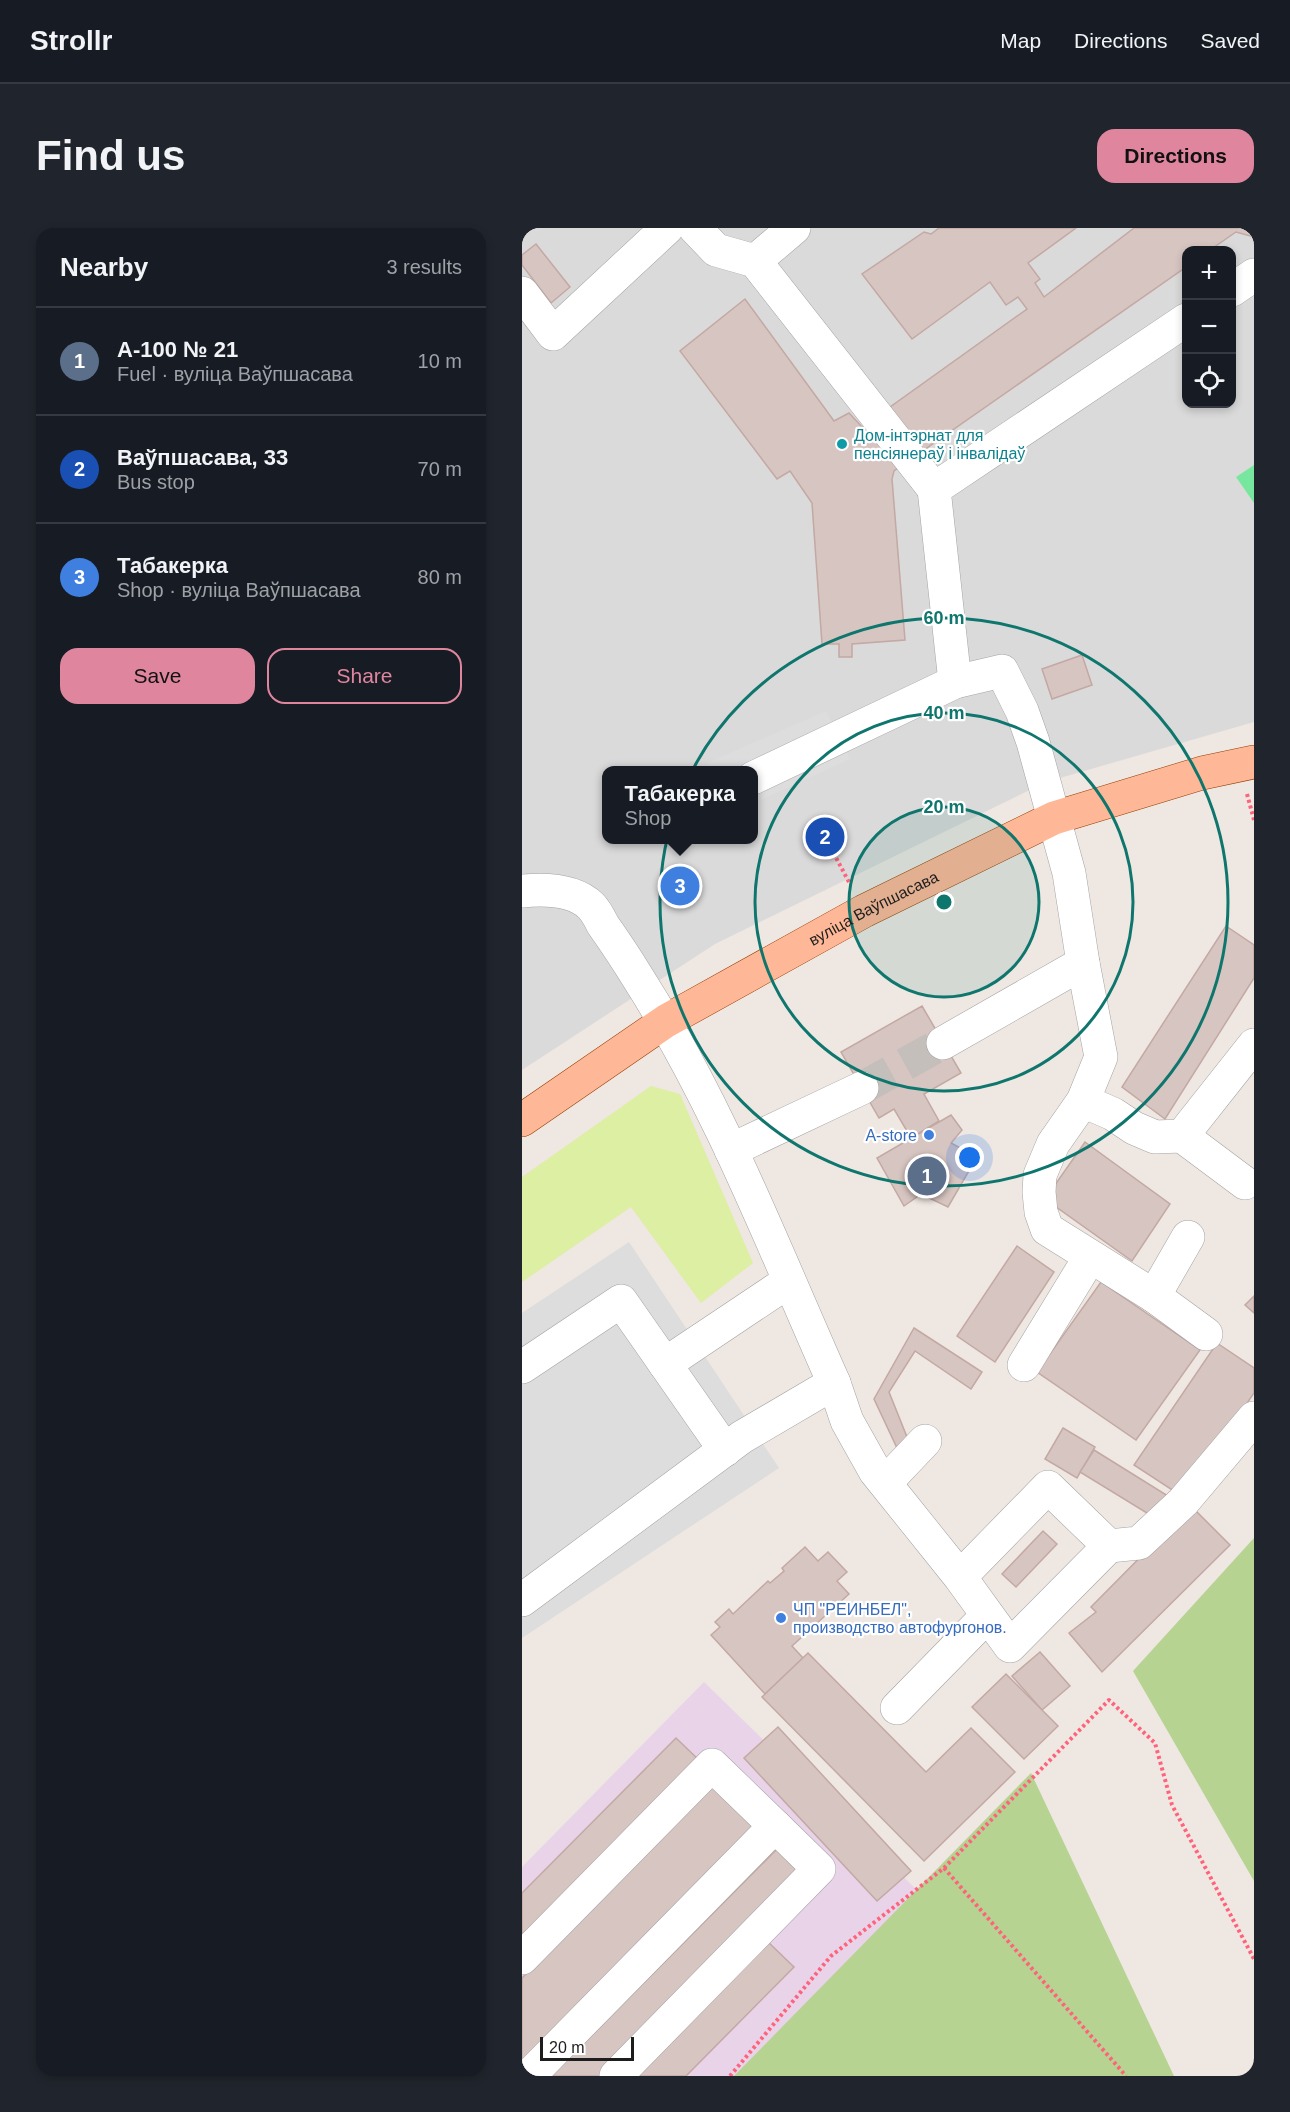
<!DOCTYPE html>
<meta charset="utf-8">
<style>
:root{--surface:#171b24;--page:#20242c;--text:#f1f3f6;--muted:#9ea1a6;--line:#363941;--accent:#df869e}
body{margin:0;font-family:Arial,sans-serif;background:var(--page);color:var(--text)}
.controls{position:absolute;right:18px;top:18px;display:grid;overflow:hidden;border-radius:12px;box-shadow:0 3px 9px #0003}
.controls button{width:54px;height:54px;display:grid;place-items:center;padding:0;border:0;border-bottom:2px solid var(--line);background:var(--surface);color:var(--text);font:30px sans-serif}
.scale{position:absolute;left:18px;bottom:15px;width:94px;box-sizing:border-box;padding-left:6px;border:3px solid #1d1d1d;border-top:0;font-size:16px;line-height:21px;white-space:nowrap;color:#1d1d1d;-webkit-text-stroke:4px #fff;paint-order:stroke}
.you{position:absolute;left:448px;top:930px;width:21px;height:21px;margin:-15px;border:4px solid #fff;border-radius:50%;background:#1a73e8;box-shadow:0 0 0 9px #1a73e833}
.badge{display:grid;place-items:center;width:39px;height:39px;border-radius:50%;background:var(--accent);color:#fff;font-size:20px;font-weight:700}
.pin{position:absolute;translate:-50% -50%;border:3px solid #fff;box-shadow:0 2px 6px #0006}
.popup{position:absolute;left:80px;top:538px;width:156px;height:78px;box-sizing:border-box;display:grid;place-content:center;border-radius:12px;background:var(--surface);filter:drop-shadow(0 2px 4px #0005);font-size:20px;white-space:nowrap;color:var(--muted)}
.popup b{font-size:22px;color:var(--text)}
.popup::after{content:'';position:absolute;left:50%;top:100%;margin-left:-12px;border:12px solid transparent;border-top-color:var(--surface)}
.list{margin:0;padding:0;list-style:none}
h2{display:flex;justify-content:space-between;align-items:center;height:78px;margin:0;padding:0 24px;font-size:26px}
h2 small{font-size:20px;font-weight:400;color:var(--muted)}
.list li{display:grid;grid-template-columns:39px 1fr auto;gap:18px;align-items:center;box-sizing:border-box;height:108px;padding:0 24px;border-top:2px solid var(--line)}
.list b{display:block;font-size:22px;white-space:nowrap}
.list p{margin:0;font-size:20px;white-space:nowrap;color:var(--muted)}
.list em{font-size:20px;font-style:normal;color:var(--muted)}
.actions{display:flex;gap:12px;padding:18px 24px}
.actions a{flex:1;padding:14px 0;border:2px solid var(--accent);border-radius:18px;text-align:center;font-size:21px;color:var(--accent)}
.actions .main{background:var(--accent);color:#111}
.icon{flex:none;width:33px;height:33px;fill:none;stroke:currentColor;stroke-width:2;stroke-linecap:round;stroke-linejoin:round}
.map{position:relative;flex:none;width:732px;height:1848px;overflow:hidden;border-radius:18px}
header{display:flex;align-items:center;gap:36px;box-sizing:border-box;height:84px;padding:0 30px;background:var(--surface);border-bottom:2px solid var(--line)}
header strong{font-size:28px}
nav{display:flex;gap:33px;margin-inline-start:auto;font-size:21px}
.intro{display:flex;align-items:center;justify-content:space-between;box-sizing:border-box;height:144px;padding:0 36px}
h1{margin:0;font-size:42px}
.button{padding:15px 27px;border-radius:18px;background:var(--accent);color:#111;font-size:21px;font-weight:700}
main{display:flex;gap:36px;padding:0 36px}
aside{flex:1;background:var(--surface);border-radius:18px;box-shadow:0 3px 9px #0003}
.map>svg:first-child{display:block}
.residential{fill:#dbdada;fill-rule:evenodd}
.industrial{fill:#e8d3e9}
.grass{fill:#dcefa2}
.forest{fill:#b6d392}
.pitch{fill:#77e79f}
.parking{fill:#ddd}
.building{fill:#d7c5c1;stroke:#c3a8a3;stroke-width:1.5}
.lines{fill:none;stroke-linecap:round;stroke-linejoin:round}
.minor-tunnel{stroke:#c5bfbb;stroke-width:33;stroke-dasharray:33 16;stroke-linecap:butt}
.minor-casing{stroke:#a4a4a4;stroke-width:34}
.major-casing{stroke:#963e00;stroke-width:34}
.path{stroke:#ff637b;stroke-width:4;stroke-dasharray:3 3;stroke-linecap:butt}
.minor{stroke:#fff;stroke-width:33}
.major{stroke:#ffb897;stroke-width:33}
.ring{fill:none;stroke:#0f766e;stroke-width:3}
.culture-dot{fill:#0f9aa8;stroke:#fff;stroke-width:2}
.shop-dot{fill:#3f7fe0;stroke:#fff;stroke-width:2}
.labels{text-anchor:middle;stroke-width:4.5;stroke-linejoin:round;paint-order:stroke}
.culture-label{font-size:16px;fill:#0d838f;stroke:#fff;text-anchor:start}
.street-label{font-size:16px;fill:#1d1d1d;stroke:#fff}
.shop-label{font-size:16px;fill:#366cbe;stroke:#fff;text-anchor:end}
.centre{fill:#0f766e;stroke:#fff;stroke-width:3}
.ring-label{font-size:18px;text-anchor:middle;font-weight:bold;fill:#0f766e;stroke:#fff;stroke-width:4.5;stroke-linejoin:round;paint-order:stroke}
</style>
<header>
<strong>Strollr</strong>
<nav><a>Map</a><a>Directions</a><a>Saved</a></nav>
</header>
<div class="intro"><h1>Find us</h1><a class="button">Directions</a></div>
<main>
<aside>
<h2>Nearby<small>3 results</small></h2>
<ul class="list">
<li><span class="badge" style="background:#5c6f8a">1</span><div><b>А-100 № 21</b><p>Fuel · вуліца Ваўпшасава</p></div><em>10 m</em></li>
<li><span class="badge" style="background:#1a4fb4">2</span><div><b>Ваўпшасава, 33</b><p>Bus stop</p></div><em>70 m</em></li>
<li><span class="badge" style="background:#3f7fe0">3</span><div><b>Табакерка</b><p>Shop · вуліца Ваўпшасава</p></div><em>80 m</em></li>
</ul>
<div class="actions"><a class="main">Save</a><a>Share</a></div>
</aside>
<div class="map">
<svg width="732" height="1848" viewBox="0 0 732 1848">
<rect width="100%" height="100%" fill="#efe7e2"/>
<!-- residential -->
<path class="residential" d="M0 0H732V494L524 554 193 716 0 842ZM664 22H710V176H664ZM84 542H231V612H84Z"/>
<!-- industrial -->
<path class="industrial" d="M182 1454 400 1667 213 1848H0V1639Z"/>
<!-- grass -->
<path class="grass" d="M129 858 158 866 231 1035 179 1075 109 979 0 1054V949Z"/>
<!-- forest -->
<g class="forest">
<path d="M732 1310V1653L611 1443Z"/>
<path d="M509 1545 652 1848H212Z"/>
</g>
<!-- pitch -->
<path class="pitch" d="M732 237V275L714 249Z"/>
<!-- parking -->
<g class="parking">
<path d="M304 483 328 531 232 575 231 542H188L185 535Z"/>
<path d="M107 1014 257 1240 0 1410V1085Z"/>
</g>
<!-- building -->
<g class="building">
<path d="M417 0H554L506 35 518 51 513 55 522 69 612 0H732V9L714 4 688 22H664V39L372 243 370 251 383 412 330 416V429H317V416H300L290 275 268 243 255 251 158 123 223 71 312 193 327 185 340 199 505 81 496 69 484 77 468 54 390 111 340 46 402 4 409 6Z"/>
<path d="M14 16 48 59 29 75 0 37V27Z"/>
<path d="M560 427 570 457 530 471 520 441Z"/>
<path d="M704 698 732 717V750L643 891 600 859Z"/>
<path d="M400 778 439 845 402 866 417 893 389 910 372 881 357 890 319 824Z"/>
<path d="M429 887 440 902 429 915 455 929 426 979 399 966 382 978 355 930Z"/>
<path d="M563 914 648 976 610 1033 523 971Z"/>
<path d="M495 1018 532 1044 473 1134 435 1108Z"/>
<path d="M579 1054 678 1122 614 1212 515 1144Z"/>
<path d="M732 1068V1085L723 1077Z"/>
<path d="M392 1100 460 1144 449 1161 393 1123 367 1164 387 1214 375 1220 352 1171Z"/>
<path d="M695 1115 732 1140V1165L661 1269 612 1237Z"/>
<path d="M541 1200 573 1219 555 1250 523 1231Z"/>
<path d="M572 1222 646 1268 633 1290 558 1244Z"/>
<path d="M669 1278 708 1317 580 1444 547 1405 574 1384 569 1379Z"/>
<path d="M521 1303 535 1316 494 1359 480 1346Z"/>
<path d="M283 1319 296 1333 306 1324 325 1344 315 1353 327 1366 270 1418 281 1430 243 1466 189 1407 198 1399 193 1394 207 1381 211 1386 246 1353 248 1355 262 1343 260 1340Z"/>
<path d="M518 1424 548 1458 520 1482 490 1448Z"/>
<path d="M286 1425 404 1544 449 1500 493 1544 402 1633 240 1469Z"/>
<path d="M484 1446 536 1498 502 1531 450 1479Z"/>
<path d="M256 1499 389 1643 355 1673 222 1530Z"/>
<path d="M154 1510 178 1533 0 1713V1665Z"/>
<path d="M193 1553 237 1597 0 1838V1750Z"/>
<path d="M255 1621 279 1645 78 1848H29Z"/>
<path d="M244 1712 272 1739 164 1848H111Z"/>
</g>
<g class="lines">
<!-- minor-tunnel -->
<path class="minor-tunnel" d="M340 860 421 815"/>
<!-- minor casing -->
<g class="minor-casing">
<g id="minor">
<path d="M173 0 194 22 233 33 412 261"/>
<path d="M233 33 272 0"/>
<path d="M710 62 732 47"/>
<path d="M0 65 31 106 145 0"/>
<path d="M433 454 412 261 664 92"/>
<path d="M231 550 433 454 480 443 500 483 511 514 547 645 561 735 579 829 561 873 531 916 518 947 517 964 519 984 525 1001 632 1068 666 1009"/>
<path d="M0 663C22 661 52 661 69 678 74 683 78 691 81 697 93 714 105 732 116 750 197 877 251 1018 312 1155L325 1193 353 1243 438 1349 488 1418 587 1318 526 1259 438 1349"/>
<path d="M421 815 561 735"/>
<path d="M561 873 591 886 612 900 633 909 660 908 732 817"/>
<path d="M660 908 723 955"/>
<path d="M209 922 340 860"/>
<path d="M632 1068 684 1106"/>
<path d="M143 1136 267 1053"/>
<path d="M502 1137 568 1029"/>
<path d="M0 1139 99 1073 203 1222"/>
<path d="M363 1255 403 1213"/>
<path d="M587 1318 617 1315 661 1274 732 1190"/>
<path d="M0 1372 220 1209 312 1155"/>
<path d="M375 1480 465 1388"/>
<path d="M0 1730 190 1537 253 1598"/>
<path d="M7 1848 253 1598 297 1641 94 1848"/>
</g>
</g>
<!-- major casing -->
<g class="major-casing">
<g id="major">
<path id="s1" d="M0 892 144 793 342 683 532 590 680 545 732 534"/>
</g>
</g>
<!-- path -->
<g class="path">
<path d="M725 566 732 592"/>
<path d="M303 609 328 656"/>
<path d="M422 1640 604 1848"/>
<path d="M208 1848 309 1728 422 1640 587 1472 633 1515 650 1577 732 1731"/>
</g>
<!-- minor -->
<use href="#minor" class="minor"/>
<!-- major -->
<use href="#major" class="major"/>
</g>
<!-- distance rings -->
<circle cx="422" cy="674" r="95" fill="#0f766e" fill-opacity=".12"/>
<g class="ring">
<circle cx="422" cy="674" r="95"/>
<circle cx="422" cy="674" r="189"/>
<circle cx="422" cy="674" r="284"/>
</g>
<!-- markers -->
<circle class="culture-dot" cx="320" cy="216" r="6"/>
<g class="shop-dot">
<circle cx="407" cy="907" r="6"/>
<circle cx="259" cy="1390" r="6"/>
</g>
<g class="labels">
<!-- culture labels -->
<g class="culture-label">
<text x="332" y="213">Дом-інтэрнат для<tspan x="332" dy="18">пенсіянераў і інвалідаў</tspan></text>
</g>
<!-- street labels -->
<g class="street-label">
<text dy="6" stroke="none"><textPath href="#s1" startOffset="411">вуліца Ваўпшасава</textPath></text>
</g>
<!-- shop labels -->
<g class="shop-label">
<text x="395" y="913">А-store</text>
<text x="271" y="1387" text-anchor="start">ЧП "РЕИНБЕЛ",<tspan x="271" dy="18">производство автофургонов.</tspan></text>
</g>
</g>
<circle cx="422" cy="674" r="9" class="centre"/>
<g class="ring-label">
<text x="422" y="396">60 m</text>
<text x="422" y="491">40 m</text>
<text x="422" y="585">20 m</text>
</g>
</svg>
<div class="controls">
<button>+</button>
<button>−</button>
<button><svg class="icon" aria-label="locate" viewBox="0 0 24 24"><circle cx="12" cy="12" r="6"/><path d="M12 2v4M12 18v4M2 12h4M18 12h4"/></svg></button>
</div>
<div class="scale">20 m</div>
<div class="you"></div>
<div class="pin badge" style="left:405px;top:948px;background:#5c6f8a">1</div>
<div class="pin badge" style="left:303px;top:609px;background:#1a4fb4">2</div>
<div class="pin badge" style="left:158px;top:658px;background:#3f7fe0">3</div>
<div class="popup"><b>Табакерка</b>Shop</div>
</div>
</main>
